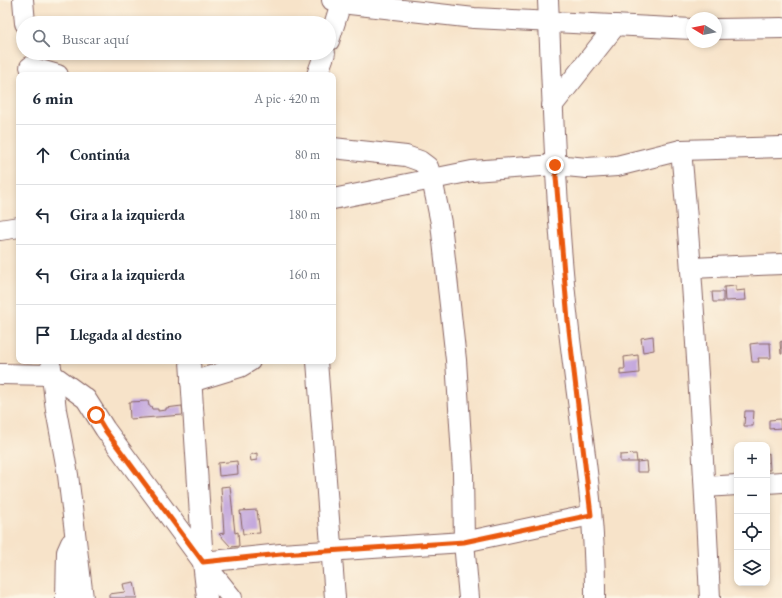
<!DOCTYPE html>
<html lang="es">
<meta charset="utf-8">
<style>
:root{--surface:#fff;--page:#f6f6f7;--text:#1f2937;--muted:#747a83;--line:#e0e1e3}
body{margin:0;font-family:"EB Garamond",serif;background:var(--page);color:var(--text)}
.controls{position:absolute;right:12px;bottom:12px;display:grid;overflow:hidden;border-radius:8px;box-shadow:0 2px 6px #0003}
.controls button{width:36px;height:36px;display:grid;place-items:center;padding:0;border:0;border-bottom:1px solid var(--line);background:var(--surface);color:var(--text);font:20px sans-serif}
.compass{position:absolute;left:686px;top:12px;width:36px;height:36px;border-radius:50%;background:var(--surface);box-shadow:0 2px 6px #0003;rotate:280deg}
.stop{position:absolute;width:12px;height:12px;margin:-9px;border:3px solid #ea580c;border-radius:50%;background:#fff}
.stop.end{background:#ea580c;border-color:#fff;box-shadow:0 1px 4px #0008}
.list{margin:0;padding:0;list-style:none}
h2{display:flex;justify-content:space-between;align-items:center;height:52px;margin:0;padding:0 16px;font-size:17px}
h2 small{font-size:13px;font-weight:400;color:var(--muted)}
.list li{display:grid;grid-template-columns:26px 1fr auto;gap:12px;align-items:center;box-sizing:border-box;height:60px;padding:0 16px;border-top:1px solid var(--line)}
.list b{display:block;font-size:15px;white-space:nowrap}
.list em{font-size:13px;font-style:normal;color:var(--muted)}
.icon{flex:none;width:22px;height:22px;fill:none;stroke:currentColor;stroke-width:2;stroke-linecap:round;stroke-linejoin:round}
.map{position:relative;flex:none;width:782px;height:598px;overflow:hidden}
.search{position:absolute;background:var(--surface);box-shadow:0 2px 6px #0003;left:16px;top:16px;width:320px;height:44px;display:flex;align-items:center;gap:10px;box-sizing:border-box;padding:0 14px;border-radius:22px;color:var(--muted);font-size:15px}
.panel{position:absolute;background:var(--surface);box-shadow:0 2px 6px #0003;left:16px;top:72px;width:320px;height:292px;border-radius:8px}
.map>svg:first-child{display:block}
.building{fill:#c4a9dd}
.lines{fill:none;stroke-linecap:round;stroke-linejoin:round}
.minor-casing{stroke:#876462;stroke-width:22}
.minor{stroke:#fff;stroke-width:20}
.route{stroke:#ea580c;stroke-width:5}
</style>
<div class="map">
<svg width="782" height="598" viewBox="0 0 782 598">
<rect width="100%" height="100%" fill="#fcf5e5"/>
<filter id="ink" filterUnits="userSpaceOnUse"><feTurbulence type="fractalNoise" baseFrequency=".025" numOctaves="2"/><feDisplacementMap in="SourceGraphic" scale="8" xChannelSelector="R" yChannelSelector="G"/><feConvolveMatrix kernelMatrix="1 2 1 2 8 2 1 2 1" color-interpolation-filters="sRGB"/></filter>
<filter id="wash" filterUnits="userSpaceOnUse"><feTurbulence type="fractalNoise" baseFrequency=".012" numOctaves="4" result="noise"/><feDisplacementMap in="SourceGraphic" scale="16" xChannelSelector="R" yChannelSelector="G"/><feGaussianBlur stdDeviation="0.9" result="paint"/><feColorMatrix in="noise" values="0 0 0 0 0 0 0 0 0 0 0 0 0 0 0 0 0 1.4 0 .05"/><feComposite in="paint" operator="in"/></filter>
<g filter="url(#wash)">
<rect width="100%" height="100%" fill="#f7e3c9"/>
<g id="blocks">
<!-- building -->
<g class="building">
<path d="M736 286V291L745 290 746 300 725 301 724 287Z"/>
<path d="M712 292H723V302H713Z"/>
<path d="M653 336 654 350 643 352 641 338Z"/>
<path d="M782 341V354H781L780 342Z"/>
<path d="M758 343H770L771 358H758L759 362H752L750 344Z"/>
<path d="M638 355 639 373 620 375V369H625L624 357Z"/>
<path d="M148 401 149 406H151L152 409H158V411L166 410V408L182 406 183 415 130 419 129 402Z"/>
<path d="M745 411H754L753 426H744Z"/>
<path d="M780 419 781 428 769 429V420Z"/>
<path d="M257 453V460L251 461 250 455Z"/>
<path d="M769 453 770 470H767V454Z"/>
<path d="M636 454 637 462H620V455Z"/>
<path d="M237 461 238 474 219 476 218 463Z"/>
<path d="M647 461 648 472H637V462Z"/>
<path d="M230 486 235 533 238 532 239 546 231 547 219 534 224 533 221 487Z"/>
<path d="M257 510 260 533 243 534 240 511Z"/>
<path d="M134 582 137 598H109V594L125 592 123 584Z"/>
</g>
</g>
</g>
<g filter="url(#ink)">
<use href="#blocks" fill-opacity="0" stroke="#876462" stroke-width="1"/>
<g class="lines">
<!-- minor casing -->
<g class="minor-casing">
<g id="minor">
<path d="M23 0 25 23"/>
<path d="M332 0 341 3 474 18 692 29"/>
<path d="M548 0C553 107 556 215 568 322 578 413 596 506 595 598"/>
<path d="M716 29 782 28"/>
<path d="M329 41 341 3"/>
<path d="M30 67 58 75"/>
<path d="M317 75 325 53"/>
<path d="M552 106 616 25"/>
<path d="M333 148 406 156 420 161 428 167 432 179 441 223 456 360 463 472 464 542 469 598"/>
<path d="M681 150C695 299 703 448 710 598"/>
<path d="M333 199 472 171 555 165 587 168 617 166 681 150 782 147"/>
<path d="M0 230 19 227"/>
<path d="M692 268 782 264"/>
<path d="M190 361 203 562 207 598"/>
<path d="M317 361 335 598"/>
<path d="M51 367 56 410 68 475 83 598"/>
<path d="M0 374 53 375 86 399 105 429 203 562 232 598"/>
<path d="M191 382 240 367 250 361"/>
<path d="M767 483 782 482"/>
<path d="M705 487 737 485"/>
<path d="M203 562 281 554 464 542 591 515"/>
<path d="M66 598 67 552 71 543"/>
</g>
</g>
<!-- minor -->
<use href="#minor" class="minor"/>
</g>
</g>
<g class="lines" filter="url(#ink)">
<!-- route -->
<path class="route" d="M96 415 105 430 203 562 281 554 464 542 591 515 568 321 555 165"/>
</g>
</svg>
<div class="controls">
<button>+</button>
<button>−</button>
<button><svg class="icon" aria-label="locate" viewBox="0 0 24 24"><circle cx="12" cy="12" r="6"/><path d="M12 2v4M12 18v4M2 12h4M18 12h4"/></svg></button>
<button><svg class="icon" aria-label="layers" viewBox="0 0 24 24"><path d="M12 4l9 5-9 5-9-5zM3 14l9 5 9-5"/></svg></button>
</div>
<svg class="compass" viewBox="-18 -18 36 36"><path d="M0-13l5 13h-10z" fill="#e53935"/><path d="M0 13l5-13h-10z" fill="#747a83"/></svg>
<div class="stop" style="left:96px;top:415px"></div>
<div class="stop end" style="left:555px;top:165px"></div>
<div class="search"><svg class="icon" aria-label="search" viewBox="0 0 24 24"><circle cx="10" cy="10" r="6"/><path d="M15 15l6 6"/></svg>Buscar aquí</div>
<section class="panel">
<h2>6 min<small>A pie · 420 m</small></h2>
<ul class="list">
<li><svg class="icon" aria-label="ahead" viewBox="0 0 24 24"><path d="M12 20V5M6 11l6-6 6 6"/></svg><div><b>Continúa</b></div><em>80 m</em></li>
<li><svg class="icon" aria-label="left" viewBox="0 0 24 24"><path d="M17 20v-9H6M10 6l-5 5 5 5"/></svg><div><b>Gira a la izquierda</b></div><em>180 m</em></li>
<li><svg class="icon" aria-label="left" viewBox="0 0 24 24"><path d="M17 20v-9H6M10 6l-5 5 5 5"/></svg><div><b>Gira a la izquierda</b></div><em>160 m</em></li>
<li><svg class="icon" aria-label="arrive" viewBox="0 0 24 24"><path d="M6 21V4h12l-3 4 3 4H6"/></svg><div><b>Llegada al destino</b></div></li>
</ul>
</section>
</div>
